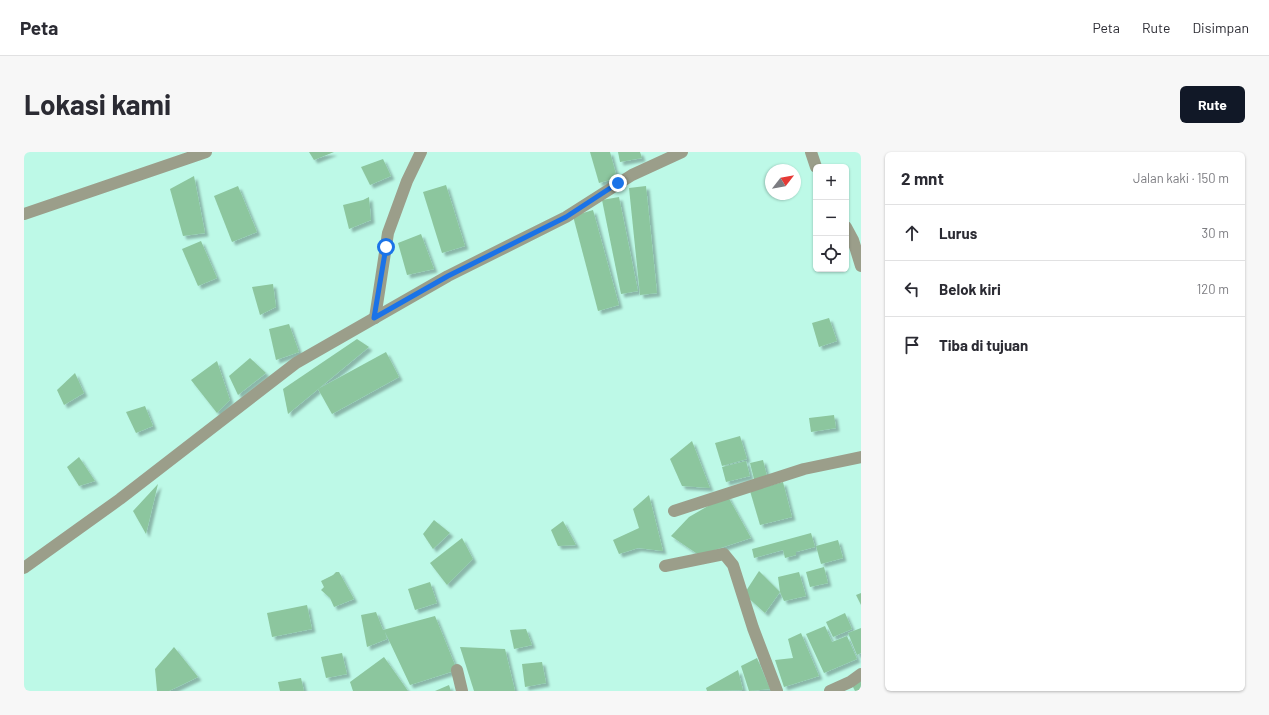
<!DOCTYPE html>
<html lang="id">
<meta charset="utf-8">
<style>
:root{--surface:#fff;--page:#f7f7f7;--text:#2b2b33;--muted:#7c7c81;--line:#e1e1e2;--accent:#111827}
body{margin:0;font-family:Barlow,sans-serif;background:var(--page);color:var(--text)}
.controls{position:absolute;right:12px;top:12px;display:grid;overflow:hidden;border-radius:6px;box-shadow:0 1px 3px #0004}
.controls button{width:36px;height:36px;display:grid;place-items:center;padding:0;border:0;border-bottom:1px solid var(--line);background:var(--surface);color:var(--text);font:20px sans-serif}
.compass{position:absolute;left:741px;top:12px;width:36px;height:36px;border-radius:50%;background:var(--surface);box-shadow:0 1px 3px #0004;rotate:59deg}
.stop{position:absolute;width:12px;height:12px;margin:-9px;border:3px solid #1a73e8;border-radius:50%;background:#fff}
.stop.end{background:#1a73e8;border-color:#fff;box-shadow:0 1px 4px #0008}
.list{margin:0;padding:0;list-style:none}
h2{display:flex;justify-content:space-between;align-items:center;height:52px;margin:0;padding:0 16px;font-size:17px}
h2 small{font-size:13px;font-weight:400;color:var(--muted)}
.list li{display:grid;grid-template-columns:26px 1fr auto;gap:12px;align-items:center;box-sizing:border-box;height:56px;padding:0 16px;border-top:1px solid var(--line)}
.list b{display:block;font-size:15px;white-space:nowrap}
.list em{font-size:13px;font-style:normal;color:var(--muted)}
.icon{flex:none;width:22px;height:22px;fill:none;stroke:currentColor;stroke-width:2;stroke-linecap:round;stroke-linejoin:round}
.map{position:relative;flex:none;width:837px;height:539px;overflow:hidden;border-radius:6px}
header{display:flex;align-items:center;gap:24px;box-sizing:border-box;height:56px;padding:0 20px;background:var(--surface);border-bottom:1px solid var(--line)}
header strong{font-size:19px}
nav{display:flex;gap:22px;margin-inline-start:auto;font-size:14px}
.intro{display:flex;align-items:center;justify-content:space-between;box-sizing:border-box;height:96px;padding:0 24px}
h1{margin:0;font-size:28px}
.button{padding:10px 18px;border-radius:6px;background:var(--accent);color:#fff;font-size:14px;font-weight:700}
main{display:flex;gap:24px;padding:0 24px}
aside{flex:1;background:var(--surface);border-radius:6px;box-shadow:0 1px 3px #0004}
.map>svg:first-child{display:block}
.building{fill:#8cc69e;filter:url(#shadow)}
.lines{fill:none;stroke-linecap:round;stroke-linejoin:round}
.minor{stroke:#9b9e8a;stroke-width:12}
.route{stroke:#1a73e8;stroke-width:5}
</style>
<header>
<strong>Peta</strong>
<nav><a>Peta</a><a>Rute</a><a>Disimpan</a></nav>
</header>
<div class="intro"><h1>Lokasi kami</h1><a class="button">Rute</a></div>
<main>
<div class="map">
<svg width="837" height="539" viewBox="0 0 837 539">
<defs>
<filter id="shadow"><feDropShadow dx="3.5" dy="3.5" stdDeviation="1" flood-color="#0004"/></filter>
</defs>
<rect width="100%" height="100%" fill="#bdf9e7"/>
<!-- building -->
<g class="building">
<path d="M285 0H310L290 8Z"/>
<path d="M566 0H586L593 26 575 31Z"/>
<path d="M594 0H616L618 6 596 10Z"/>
<path d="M359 7 367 24 346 33 337 15Z"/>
<path d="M170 24 181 81 159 84 146 37Z"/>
<path d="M422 33 441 94 418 101 399 40Z"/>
<path d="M214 34 233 80 208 90 190 44Z"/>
<path d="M622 34 633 141 616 143 605 36Z"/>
<path d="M345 45 347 68 325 77 319 53 339 48Z"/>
<path d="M595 45 614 139 597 142 578 48Z"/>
<path d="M569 58 595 153 574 159 549 64Z"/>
<path d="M397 82 410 117 383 123 374 91Z"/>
<path d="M177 89 193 126 174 134 158 97Z"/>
<path d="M249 132 252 155 236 163 228 135Z"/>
<path d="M805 166 813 189 795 195 788 171Z"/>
<path d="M265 172 275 200 252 208 245 177Z"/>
<path d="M333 187 345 195 264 262 259 237Z"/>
<path d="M362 200 375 225 308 262 294 237Z"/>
<path d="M226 206 242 221 214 243 205 224Z"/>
<path d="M193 209 206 248 193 261 167 228Z"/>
<path d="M51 221 60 241 40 253 33 238Z"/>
<path d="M121 254 129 274 112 281 102 260Z"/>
<path d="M810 263 812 276 787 280 785 266Z"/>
<path d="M716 284 723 307 698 314 691 291Z"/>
<path d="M668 289 686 336 658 334 646 307Z"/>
<path d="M55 305 71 329 55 334 43 315Z"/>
<path d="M739 308 744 328 731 331 726 311Z"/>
<path d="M722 309 726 324 702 330 698 315Z"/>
<path d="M759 330 768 365 736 373 726 339Z"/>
<path d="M134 332 122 382 109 359Z"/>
<path d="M625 343 639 399 614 396 595 402 589 388 615 376 609 357Z"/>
<path d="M703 343 727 386 675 403 647 384 665 365Z"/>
<path d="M410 368 426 381 409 397 399 382Z"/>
<path d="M539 369 552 393 534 394 527 378Z"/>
<path d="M787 381 791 395 772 400V403L761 406 759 398 730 406 728 397Z"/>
<path d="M438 386 449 407 423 433 406 411Z"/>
<path d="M814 388 819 406 797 412 792 394Z"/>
<path d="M800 415 804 431 786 435 782 420Z"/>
<path d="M735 419 756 440 741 461 720 442Z"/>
<path d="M312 420H315L330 447 310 455 306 446 297 438 300 435 297 429 309 423Z"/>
<path d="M775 420 782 444 760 449 756 440 754 425Z"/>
<path d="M406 430 413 451 391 458 384 437Z"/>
<path d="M837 441V453L832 443Z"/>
<path d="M283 453 288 477 248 485 243 461Z"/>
<path d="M352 460 359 478 411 464 433 518 386 533 361 480 363 487 343 495 337 463Z"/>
<path d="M821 461 828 477 809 485 802 470Z"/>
<path d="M801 474 808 490 823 484 833 507 800 521 782 482Z"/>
<path d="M837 476V501L833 503 824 481Z"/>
<path d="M502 477 508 493 490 497 486 478Z"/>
<path d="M777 481 795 524 760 535 751 508 769 506 764 487Z"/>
<path d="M150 495 174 525 145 539H133L131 517Z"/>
<path d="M436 495 481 497 491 539H450Z"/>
<path d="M318 501 323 522 302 526 297 505Z"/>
<path d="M360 505 384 539H329L326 530Z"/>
<path d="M733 506 746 537 725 539 717 514Z"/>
<path d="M518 510 522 531 501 535 498 512Z"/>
<path d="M714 518 719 538 683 539 682 536Z"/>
<path d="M277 526 280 539H256L254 530Z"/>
<path d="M837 529V539H831L828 533Z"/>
<path d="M425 533 427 539H411Z"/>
</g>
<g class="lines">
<!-- minor -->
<g class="minor">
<path d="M787 0 792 15"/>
<path d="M0 62 182 0"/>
<path d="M822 75 829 88 837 114"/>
<path d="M351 166 364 81 383 29 397 0"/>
<path d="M650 359 780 317 837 305"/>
<path d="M641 414 700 402 709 413 729 476 753 539"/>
<path d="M0 416 96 347 272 211 424 124 542 65 608 23 658 0"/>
<path d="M433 518 438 539"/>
<path d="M806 539 826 530 837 522"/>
</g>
</g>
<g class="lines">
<!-- route -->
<path class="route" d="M362 95 350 166 424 124 542 65 594 31"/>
</g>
</svg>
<div class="controls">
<button>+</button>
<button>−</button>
<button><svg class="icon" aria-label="locate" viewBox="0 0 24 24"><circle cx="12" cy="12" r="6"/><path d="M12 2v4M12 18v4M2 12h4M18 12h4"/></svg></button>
</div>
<svg class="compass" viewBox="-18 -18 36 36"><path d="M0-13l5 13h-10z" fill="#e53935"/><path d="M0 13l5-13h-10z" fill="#7c7c81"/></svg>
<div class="stop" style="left:362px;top:95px"></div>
<div class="stop end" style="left:594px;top:31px"></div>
</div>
<aside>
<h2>2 mnt<small>Jalan kaki · 150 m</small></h2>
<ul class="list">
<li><svg class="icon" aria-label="ahead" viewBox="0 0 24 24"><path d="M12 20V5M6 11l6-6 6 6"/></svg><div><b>Lurus</b></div><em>30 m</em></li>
<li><svg class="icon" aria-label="left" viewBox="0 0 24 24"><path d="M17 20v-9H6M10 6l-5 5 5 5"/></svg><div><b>Belok kiri</b></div><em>120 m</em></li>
<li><svg class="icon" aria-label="arrive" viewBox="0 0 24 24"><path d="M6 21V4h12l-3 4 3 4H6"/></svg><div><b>Tiba di tujuan</b></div></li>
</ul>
</aside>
</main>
